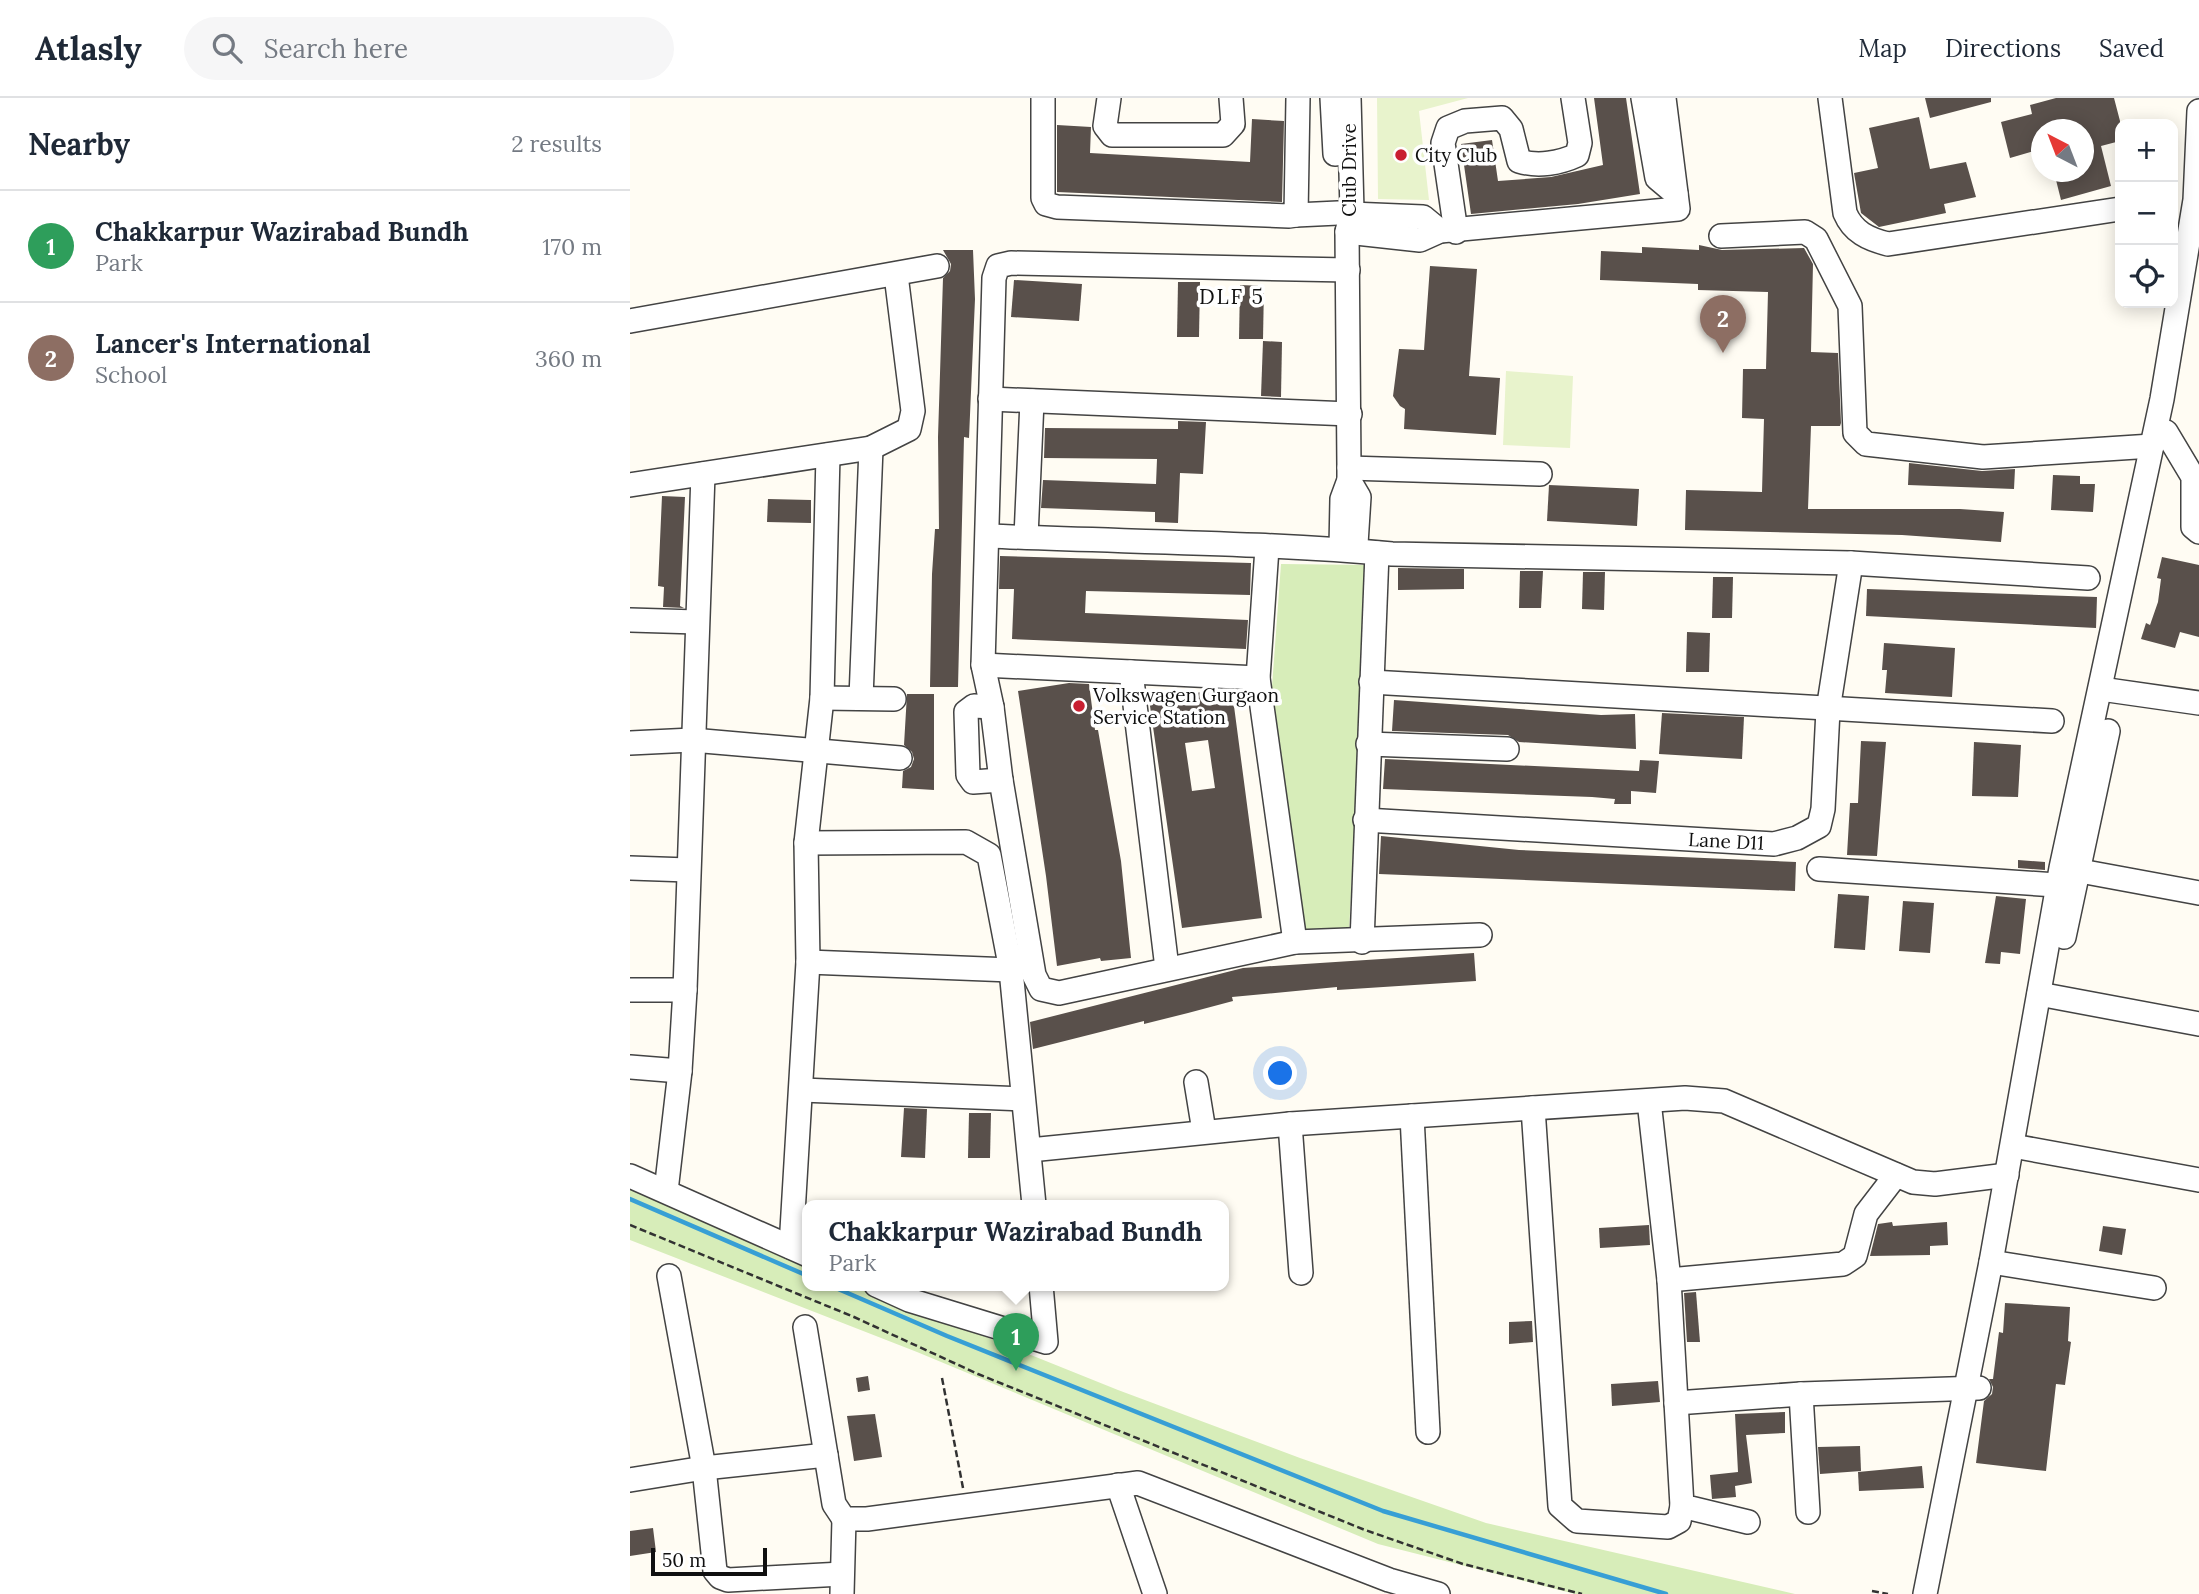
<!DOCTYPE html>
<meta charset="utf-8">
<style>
:root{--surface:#fff;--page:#f6f6f7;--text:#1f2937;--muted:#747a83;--line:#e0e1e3;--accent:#db2777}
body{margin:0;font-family:Lora,serif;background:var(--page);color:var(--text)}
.controls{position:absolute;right:21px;top:21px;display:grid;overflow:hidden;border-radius:14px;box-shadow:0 4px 18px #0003}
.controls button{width:63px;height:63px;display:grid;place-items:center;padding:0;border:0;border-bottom:2px solid var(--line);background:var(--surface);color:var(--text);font:35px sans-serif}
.compass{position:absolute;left:1401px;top:21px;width:63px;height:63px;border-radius:50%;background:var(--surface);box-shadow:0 4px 18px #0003;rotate:318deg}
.scale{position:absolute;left:21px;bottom:18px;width:116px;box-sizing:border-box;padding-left:7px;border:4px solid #101010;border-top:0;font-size:19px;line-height:24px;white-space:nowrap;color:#101010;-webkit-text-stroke:5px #fff;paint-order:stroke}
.you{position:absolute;left:651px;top:976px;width:24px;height:24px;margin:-18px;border:5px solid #fff;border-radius:50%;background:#1a73e8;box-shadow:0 0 0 10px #1a73e833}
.badge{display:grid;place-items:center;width:46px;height:46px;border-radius:50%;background:var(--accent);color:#fff;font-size:23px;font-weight:700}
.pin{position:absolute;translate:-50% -58px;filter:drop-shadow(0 2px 4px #0008)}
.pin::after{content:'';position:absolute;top:37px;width:24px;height:21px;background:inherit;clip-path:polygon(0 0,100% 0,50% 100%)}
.popup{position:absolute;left:172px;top:1102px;width:427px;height:91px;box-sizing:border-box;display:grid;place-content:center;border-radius:14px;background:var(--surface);filter:drop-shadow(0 2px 5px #0005);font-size:23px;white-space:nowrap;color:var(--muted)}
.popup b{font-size:26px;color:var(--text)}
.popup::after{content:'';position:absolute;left:50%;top:100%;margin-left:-14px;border:14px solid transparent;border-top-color:var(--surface)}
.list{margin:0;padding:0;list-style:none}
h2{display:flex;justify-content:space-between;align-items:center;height:91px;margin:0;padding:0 28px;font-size:30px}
h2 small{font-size:23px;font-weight:400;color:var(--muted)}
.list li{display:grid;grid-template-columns:46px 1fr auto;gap:21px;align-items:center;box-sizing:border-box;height:112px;padding:0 28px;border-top:2px solid var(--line)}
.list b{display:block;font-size:26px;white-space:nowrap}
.list p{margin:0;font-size:23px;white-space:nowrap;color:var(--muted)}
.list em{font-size:23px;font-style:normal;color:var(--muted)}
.icon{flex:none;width:38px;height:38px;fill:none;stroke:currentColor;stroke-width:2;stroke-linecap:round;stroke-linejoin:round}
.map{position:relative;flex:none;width:1569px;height:1496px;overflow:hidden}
header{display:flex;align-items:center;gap:42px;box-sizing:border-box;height:98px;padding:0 35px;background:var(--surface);border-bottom:2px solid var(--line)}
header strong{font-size:33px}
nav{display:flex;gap:38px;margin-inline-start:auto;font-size:24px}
.search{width:490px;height:63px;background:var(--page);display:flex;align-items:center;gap:18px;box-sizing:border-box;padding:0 24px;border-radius:38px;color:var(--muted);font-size:26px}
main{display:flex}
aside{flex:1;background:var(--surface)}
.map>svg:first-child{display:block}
.green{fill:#d7edb9}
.pitch{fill:#e8f3cc}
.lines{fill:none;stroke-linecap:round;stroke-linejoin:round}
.stream{stroke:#379fd5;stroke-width:4.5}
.building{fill:#59504b;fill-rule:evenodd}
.minor-casing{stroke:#434343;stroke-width:26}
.path{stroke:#323232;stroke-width:2.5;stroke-dasharray:7 3.5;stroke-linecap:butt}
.minor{stroke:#fff;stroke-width:23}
.poi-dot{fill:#c91f31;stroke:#fff;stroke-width:2.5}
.labels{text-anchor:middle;stroke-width:7;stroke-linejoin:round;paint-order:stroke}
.poi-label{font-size:19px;fill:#101010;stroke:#fff;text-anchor:start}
.street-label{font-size:19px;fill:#101010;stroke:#fff}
.neighbourhood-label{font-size:21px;letter-spacing:2px;fill:#101010;stroke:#fff}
</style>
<header>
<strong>Atlasly</strong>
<div class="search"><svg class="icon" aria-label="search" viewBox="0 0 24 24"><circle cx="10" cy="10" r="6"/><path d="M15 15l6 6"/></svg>Search here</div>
<nav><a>Map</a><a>Directions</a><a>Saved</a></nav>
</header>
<main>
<aside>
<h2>Nearby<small>2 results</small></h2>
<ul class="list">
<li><span class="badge" style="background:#2e9e5b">1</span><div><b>Chakkarpur Wazirabad Bundh</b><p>Park</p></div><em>170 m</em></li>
<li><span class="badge" style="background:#8d6e63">2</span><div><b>Lancer's International</b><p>School</p></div><em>360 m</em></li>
</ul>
</aside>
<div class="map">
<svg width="1569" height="1496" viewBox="0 0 1569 1496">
<rect width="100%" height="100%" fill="#fffcf3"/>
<!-- green -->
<g class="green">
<path d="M651 466 738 467 719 834 674 835 641 602Z"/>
<path d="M0 1087 178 1167V1187H227L488 1292 670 1360 856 1425 1165 1496H945L748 1446 287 1254 0 1142Z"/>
</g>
<!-- pitch -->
<g class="pitch">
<path d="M747 0H838L789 13 799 102 748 101Z"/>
<path d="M876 273 943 278 940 350 873 347Z"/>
</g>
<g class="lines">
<!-- stream -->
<g class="stream">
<path d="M0 1101 178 1178"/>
<path d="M199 1187 317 1238 753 1413 1036 1496"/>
</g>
</g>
<!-- building -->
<g class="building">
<path d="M964 0H996L1010 96 948 106 841 116 831 46 862 42 868 83 921 79 973 67Z"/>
<path d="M1295 0H1361V4L1300 20Z"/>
<path d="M1426 0H1484L1490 23V43L1471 48 1481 88 1431 102 1424 74H1453V32H1411V51L1380 60 1371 24 1402 16 1400 7Z"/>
<path d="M1289 19 1300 71 1336 64 1346 99 1314 106 1316 115 1249 129 1231 115 1224 75 1248 70 1239 30Z"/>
<path d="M622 21 654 23 652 104 427 94V27L461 29 460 55 620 64Z"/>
<path d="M1069 147 1092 152 1174 150 1183 166 1181 254 1208 255 1211 325 1210 328H1181L1178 411H1330L1374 414 1371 444 1272 437 1055 432 1056 392 1132 394 1134 321 1112 320 1113 271H1136L1138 194 1068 192V186L970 182 971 153 1012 155V149L1069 152Z"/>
<path d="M313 152H343L345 201 339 340 334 339 328 589H300L302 476 305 431H309L308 339 313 180 320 173 321 166Z"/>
<path d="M800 168 847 171 839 278 870 280 866 337 774 331 775 311 770 308 763 298 769 251 794 252Z"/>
<path d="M384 182 452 186 449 223 381 219Z"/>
<path d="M548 184H570L569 239H547Z"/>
<path d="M610 187 634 188 633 241H609Z"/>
<path d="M633 243 652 244 651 299 631 298Z"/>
<path d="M548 323 576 324 573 376 550 375 548 425 525 424V414L411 410 413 382 526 386 527 361 414 360 415 330 548 331Z"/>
<path d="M1279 365 1352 373 1385 371 1384 391 1278 387Z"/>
<path d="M1423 377 1450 378V386H1465L1463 414 1421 412Z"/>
<path d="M919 387 1009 391 1007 428 917 423Z"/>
<path d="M32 398 55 399 50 508 54 510 33 509 34 489 28 488Z"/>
<path d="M138 401 181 402V425L137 424Z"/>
<path d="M370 458 621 465 620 497 456 493 455 515 618 522 616 551 382 541 384 491H369Z"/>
<path d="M1532 459 1569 467V539L1550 534 1545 550 1511 541 1516 525 1520 527 1528 504 1531 481 1527 480Z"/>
<path d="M768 470 834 471V491L768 492Z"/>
<path d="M890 473H913L911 510H889Z"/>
<path d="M953 474H975L974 512 952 511Z"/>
<path d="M1083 479H1103L1102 520H1082Z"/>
<path d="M1237 491 1467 499 1466 530 1236 518Z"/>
<path d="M1057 534 1080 535 1079 574H1056Z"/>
<path d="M1254 545 1325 550 1322 599 1255 595 1257 572H1252Z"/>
<path d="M439 585 459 586 465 632H468L491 763 501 860 471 863 470 860 427 868 416 778 388 593Z"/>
<path d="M589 592 602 593 632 820 552 830 519 601ZM578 642 585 690 562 693 555 645Z"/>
<path d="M277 596H304V692L272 690 273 673 281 669 284 661 282 654 274 647Z"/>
<path d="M764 602 971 617 1005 616 1006 651 889 644 878 637 762 633Z"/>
<path d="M1032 615 1114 619 1112 661 1029 656Z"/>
<path d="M1231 643 1256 644 1247 758 1217 757 1220 705H1228Z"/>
<path d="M1344 644 1391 647 1388 699 1342 698Z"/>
<path d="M755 661 1009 673 1010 662 1029 663 1026 695 1001 693V706H984L985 701 962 699 753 691Z"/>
<path d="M751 738 889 752 1166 764 1165 793 749 776Z"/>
<path d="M1388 762 1415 764V772L1388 770Z"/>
<path d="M1208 796 1239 798 1235 852 1204 850Z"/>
<path d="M1366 798 1396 801 1390 856 1371 854 1370 866 1355 865Z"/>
<path d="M1273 803 1304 805 1300 855 1269 853Z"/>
<path d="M844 855 846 883 707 892V889L602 899 603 903 558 915 514 926V923L403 951 400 924 613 870Z"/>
<path d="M274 1010 297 1011 295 1060 271 1059Z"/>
<path d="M339 1015H361L360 1060H338Z"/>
<path d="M1262 1124 1263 1128 1317 1124 1318 1147 1300 1148V1157L1240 1158 1248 1126Z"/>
<path d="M1019 1127 1020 1147 970 1150 969 1130Z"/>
<path d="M1473 1128 1496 1131 1492 1157 1469 1153Z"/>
<path d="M1066 1194 1070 1244H1057L1054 1195Z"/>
<path d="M1375 1205 1440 1209 1438 1243 1441 1244 1435 1287 1426 1286 1416 1373 1346 1365 1354 1303 1362 1296 1363 1289 1359 1281H1363L1369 1234 1373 1235Z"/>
<path d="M902 1223 903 1244 879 1246V1224Z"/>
<path d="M238 1278 240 1292 228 1294 226 1280Z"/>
<path d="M1028 1283 1030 1304 982 1308 981 1286Z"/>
<path d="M1155 1314V1335L1116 1337 1122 1385 1105 1388 1106 1399 1082 1401 1080 1377 1108 1374 1105 1316Z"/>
<path d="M245 1316 252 1359 224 1363 217 1318Z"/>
<path d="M1230 1348 1231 1373 1190 1376 1188 1349Z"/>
<path d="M1292 1368 1294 1390 1229 1393 1228 1374Z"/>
<path d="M23 1430 26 1454 0 1458V1433Z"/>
</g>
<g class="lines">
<!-- minor casing -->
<g class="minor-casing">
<g id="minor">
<path d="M413 0V100L416 106 427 109 659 118 666 117 668 0"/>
<path d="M479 0 475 28 482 37H593L603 26 601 0"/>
<path d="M702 0 705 56"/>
<path d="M1013 0 1027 80 1046 96"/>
<path d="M1200 0 1215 115C1223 134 1238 141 1258 146L1490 111"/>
<path d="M721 116 793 119 810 133"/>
<path d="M666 117 708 115"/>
<path d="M717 134 790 142 810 133 1048 111 1034 0"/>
<path d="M826 134 813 45 818 30 835 23 872 20 881 31 889 63C908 69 930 65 947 57L950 45 943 0"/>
<path d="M1091 138 1175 134 1186 141 1220 208 1225 335 1236 346 1353 359 1522 348"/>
<path d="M718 172 381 165 368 168 364 180 353 567 362 609 371 682 404 877 411 891 429 895 665 844 850 837"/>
<path d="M0 223 307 168"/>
<path d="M360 301 720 316"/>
<path d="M1536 334 1563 379V429L1569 434"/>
<path d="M719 370 910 376"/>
<path d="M719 382 729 399 726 446"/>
<path d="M0 387 241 350 279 331 283 313 266 177"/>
<path d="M359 438C493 444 629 444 762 456L1221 465 1458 480"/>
<path d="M396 439 402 303"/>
<path d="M711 449 712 401 719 382V370L717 134 722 113 719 0"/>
<path d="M637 450 628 580 665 844"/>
<path d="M0 522 67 524"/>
<path d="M353 567 628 580"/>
<path d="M501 574 537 870"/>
<path d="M741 584 1422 623"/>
<path d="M1471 591 1569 605"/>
<path d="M192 600 264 601"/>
<path d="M231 600 241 350"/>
<path d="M362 609 344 608 336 614 338 677 343 684 371 682"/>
<path d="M0 645 62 642 270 660"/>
<path d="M738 646 877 651"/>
<path d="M735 722 1144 746 1167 740 1189 728 1193 711 1198 612 1221 465"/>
<path d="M176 745 336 744 359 757 381 872 404 1107"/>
<path d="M0 770 58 772"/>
<path d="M1434 770 1569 795"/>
<path d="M1189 771 1441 788"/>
<path d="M1434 839 1478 633"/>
<path d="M732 844 747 455"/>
<path d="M178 864 381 872"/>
<path d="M0 892H55"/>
<path d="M1409 896 1569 926"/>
<path d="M0 969 50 973"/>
<path d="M566 984 574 1033"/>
<path d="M172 992 393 1001"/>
<path d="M1019 1003 1039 1182 1052 1408 1118 1424"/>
<path d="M903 1010 930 1408 947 1423 1038 1429 1049 1423 1052 1408"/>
<path d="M782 1018 798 1334"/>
<path d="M660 1026 671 1175"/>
<path d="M1383 1048 1569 1082"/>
<path d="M400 1052 660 1026 1055 1000 1094 1003 1283 1084 1305 1086 1377 1077"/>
<path d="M0 1078 178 1157"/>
<path d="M36 1093 50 973 55 892 73 376"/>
<path d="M161 1149 178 864 176 745 192 600 198 357"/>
<path d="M1361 1164 1524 1190"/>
<path d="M39 1178 74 1370 85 1473 90 1479 98 1482 212 1476"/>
<path d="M1039 1182 1213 1166 1225 1158 1236 1116 1266 1077"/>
<path d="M246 1187 279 1202 416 1244 411 1187"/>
<path d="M175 1229 204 1406 214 1421H237L508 1385 759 1482 808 1496"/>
<path d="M1171 1296 1178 1414"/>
<path d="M1046 1305 1171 1296 1349 1290"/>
<path d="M0 1382 74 1370 196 1357"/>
<path d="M488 1387 525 1496"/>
<path d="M212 1496 214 1421"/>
<path d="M1295 1496 1361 1164 1431 770 1532 301 1565 102 1569 13"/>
</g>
</g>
<!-- path -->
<g class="path">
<path d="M0 1127 224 1219 348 1276 735 1432 833 1466 952 1496"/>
<path d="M312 1280 333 1390"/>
<path d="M1242 1493 1258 1496"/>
</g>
<!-- minor -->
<use href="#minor" class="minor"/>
</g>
<!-- markers -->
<g class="poi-dot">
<circle cx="771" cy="57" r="7"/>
<circle cx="449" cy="608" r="7"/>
</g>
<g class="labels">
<!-- poi labels -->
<g class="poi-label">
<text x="785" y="64">City Club</text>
<text x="463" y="604">Volkswagen Gurgaon<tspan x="463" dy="22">Service Station</tspan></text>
</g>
<!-- street labels -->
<g class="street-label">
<text transform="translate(719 72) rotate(-90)" y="7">Club Drive</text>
<text transform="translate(1096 743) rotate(3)" y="7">Lane D11</text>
</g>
<!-- neighbourhood labels -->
<g class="neighbourhood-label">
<text x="602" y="206">DLF 5</text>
</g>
</g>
</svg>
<div class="controls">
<button>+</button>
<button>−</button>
<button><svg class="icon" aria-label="locate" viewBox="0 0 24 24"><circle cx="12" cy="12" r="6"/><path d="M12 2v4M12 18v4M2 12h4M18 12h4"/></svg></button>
</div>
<svg class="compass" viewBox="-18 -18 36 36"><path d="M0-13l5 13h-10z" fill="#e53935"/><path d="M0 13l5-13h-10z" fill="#747a83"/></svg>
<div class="scale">50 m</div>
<div class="you"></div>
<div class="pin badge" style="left:386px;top:1273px;background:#2e9e5b">1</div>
<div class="popup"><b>Chakkarpur Wazirabad Bundh</b>Park</div>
<div class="pin badge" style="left:1093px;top:255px;background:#8d6e63">2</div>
</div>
</main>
